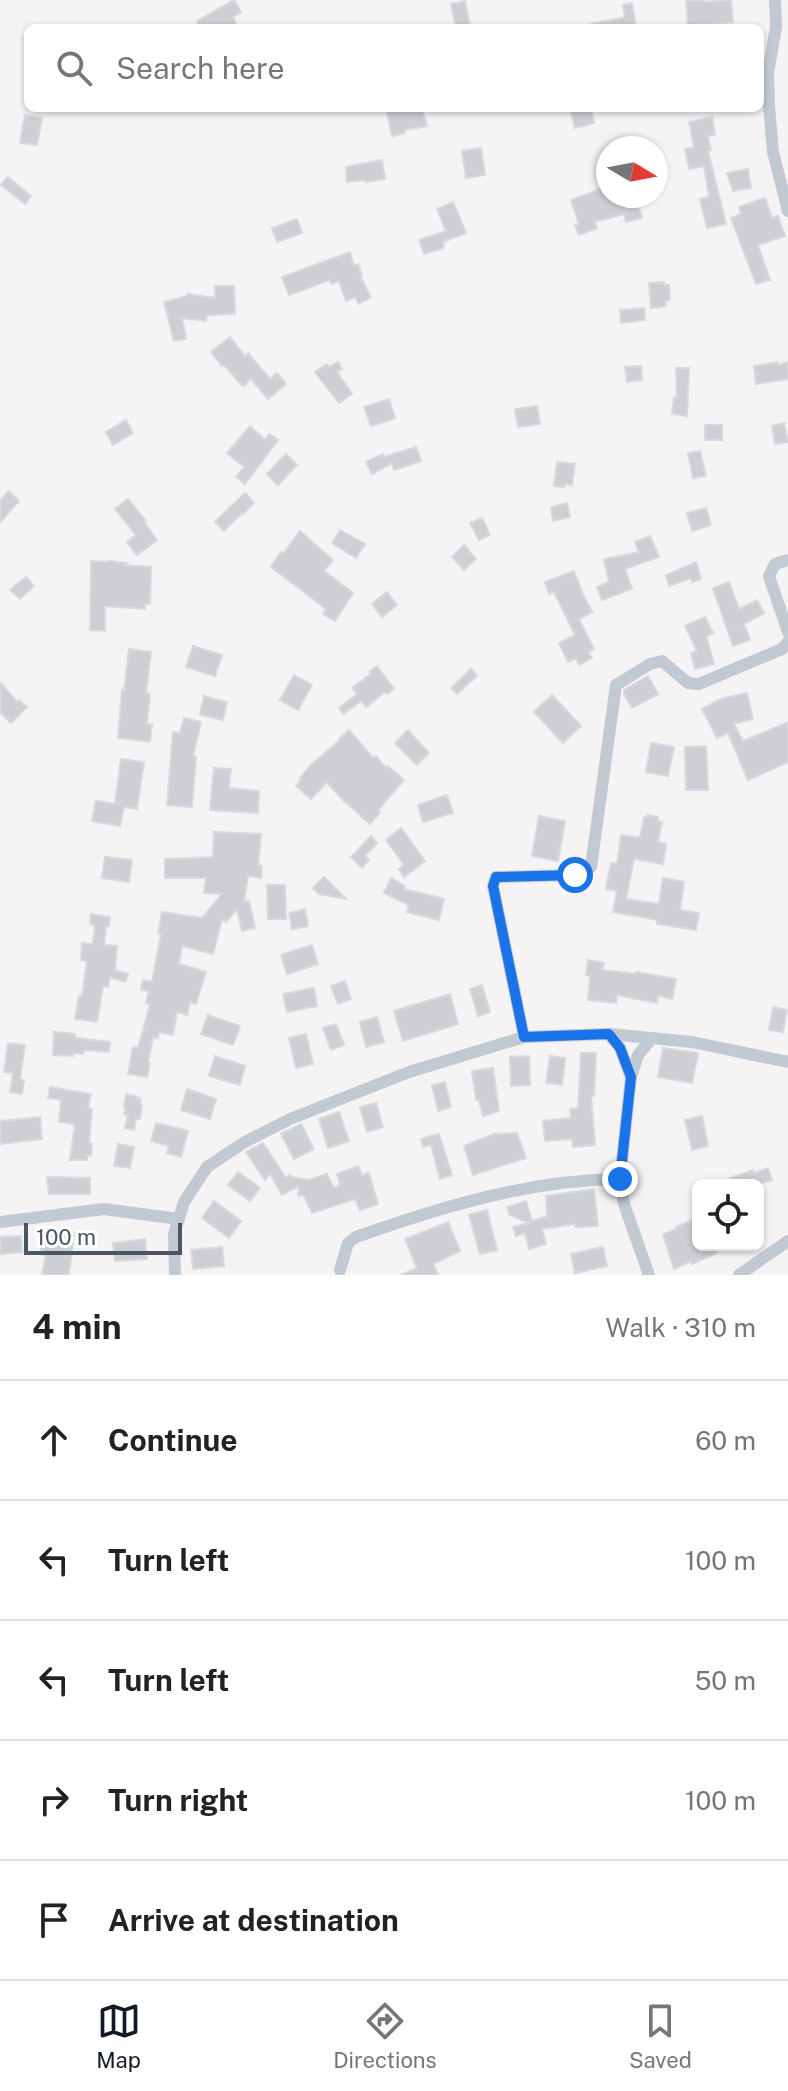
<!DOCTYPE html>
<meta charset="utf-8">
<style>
:root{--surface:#fff;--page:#f2f2f2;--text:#222;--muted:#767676;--line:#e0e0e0;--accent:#111827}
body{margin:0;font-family:"Public Sans",sans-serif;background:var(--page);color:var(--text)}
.controls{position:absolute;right:24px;bottom:24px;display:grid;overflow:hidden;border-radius:12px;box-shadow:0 2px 6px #0004}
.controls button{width:72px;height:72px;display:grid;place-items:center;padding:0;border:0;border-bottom:2px solid var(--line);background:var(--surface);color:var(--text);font:40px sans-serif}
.compass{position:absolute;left:596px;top:136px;width:72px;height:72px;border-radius:50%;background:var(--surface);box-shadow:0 2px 6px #0004;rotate:100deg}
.scale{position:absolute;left:24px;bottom:20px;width:158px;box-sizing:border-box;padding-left:8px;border:4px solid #4a5661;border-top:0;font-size:22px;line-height:28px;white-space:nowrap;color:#4a5661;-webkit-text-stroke:6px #fff;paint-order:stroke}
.stop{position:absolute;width:24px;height:24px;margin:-18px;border:6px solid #1a73e8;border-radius:50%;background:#fff}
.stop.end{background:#1a73e8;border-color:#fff;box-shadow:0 2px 8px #0008}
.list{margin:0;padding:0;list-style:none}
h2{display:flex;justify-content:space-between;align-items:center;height:104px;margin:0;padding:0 32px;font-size:34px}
h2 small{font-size:26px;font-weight:400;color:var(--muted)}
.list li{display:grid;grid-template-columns:52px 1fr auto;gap:24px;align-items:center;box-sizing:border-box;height:120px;padding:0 32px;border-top:2px solid var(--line)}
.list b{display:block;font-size:30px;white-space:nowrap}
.list em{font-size:26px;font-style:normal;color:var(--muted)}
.icon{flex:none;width:44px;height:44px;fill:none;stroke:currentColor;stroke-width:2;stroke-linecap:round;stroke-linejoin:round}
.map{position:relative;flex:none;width:788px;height:1275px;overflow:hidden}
.search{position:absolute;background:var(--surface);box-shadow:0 2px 6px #0004;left:24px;right:24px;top:24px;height:88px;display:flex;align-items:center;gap:20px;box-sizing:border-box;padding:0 28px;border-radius:12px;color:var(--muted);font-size:30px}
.sheet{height:704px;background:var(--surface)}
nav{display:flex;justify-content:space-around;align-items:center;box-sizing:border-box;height:112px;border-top:2px solid var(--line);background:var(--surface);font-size:22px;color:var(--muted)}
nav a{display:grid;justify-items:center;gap:4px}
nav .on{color:var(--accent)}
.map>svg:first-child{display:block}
.building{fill:#cdcfd5;stroke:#d7d9de;stroke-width:2}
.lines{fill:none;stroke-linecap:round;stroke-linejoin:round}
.minor{stroke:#c1cad2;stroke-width:12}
.route{stroke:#1a73e8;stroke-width:10}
</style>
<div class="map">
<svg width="788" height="1275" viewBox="0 0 788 1275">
<rect width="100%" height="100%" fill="#f5f3f3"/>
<!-- building -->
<g class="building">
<path d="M234 0 241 12 233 17 238 28H201L197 21Z"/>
<path d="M686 0H704V2L731 0 733 22 688 25Z"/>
<path d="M465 1 470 26 456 28 451 4Z"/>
<path d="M632 3 636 28H591V24L625 17 623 5Z"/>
<path d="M386 108H422L427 126 404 130 405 133 392 136Z"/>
<path d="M585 108H591L594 123 575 128 571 112Z"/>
<path d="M25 115 42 118 37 145 20 143Z"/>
<path d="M712 117 715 135 708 136 711 150 708 151 726 224 707 228 700 199 709 197 704 166 689 169 685 149 694 147 689 122Z"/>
<path d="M481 148 485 175 466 178 462 151Z"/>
<path d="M382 160 385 179 366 182V180L347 182 346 167Z"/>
<path d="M748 169 751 188 733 191 727 173Z"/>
<path d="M8 177 31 196 25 204 1 185Z"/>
<path d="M608 186V196H636L642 218 626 222 624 214 594 222 597 228 579 235 575 225 579 224 571 200Z"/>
<path d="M765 198 772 218 778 216 785 236 758 245 770 280 756 284 731 218 741 214 739 207Z"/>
<path d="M453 202 466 233 443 242 444 248 424 254 419 240 446 231 437 209Z"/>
<path d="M297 219 302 233 277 242 272 228Z"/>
<path d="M350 252 354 266 358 264 362 276H360L371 297 359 304 355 297 346 301 339 281 331 284 330 280 289 295 282 277Z"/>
<path d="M664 282V285H669L670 300 665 301 666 306 651 308 649 283Z"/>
<path d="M215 286H234L235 314 207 315 206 321 182 318 186 339 174 341 164 302 187 296V294L215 298Z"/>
<path d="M644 308 645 320 621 323 620 310Z"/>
<path d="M230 337 245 356 248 353 270 379 277 373 286 384 268 399 251 379 243 386 224 365 222 366 211 352Z"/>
<path d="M338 362 342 369 337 372 352 394 339 403 315 372 327 364 329 367Z"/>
<path d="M778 362V365L788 362V379L756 384 754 366Z"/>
<path d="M641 366 642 380 627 382 625 367Z"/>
<path d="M676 368H689L687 416 672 414 674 397H677Z"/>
<path d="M389 399 395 418 371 426 364 407Z"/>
<path d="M537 406 540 424 518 427 515 409Z"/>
<path d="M126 420 133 433 113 445 106 432Z"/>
<path d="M784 423 788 442 775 444 772 426Z"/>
<rect x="705" y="425" width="17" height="15"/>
<path d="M250 426 265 440 269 434 278 440 245 484 236 477 244 467 227 453Z"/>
<path d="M416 447 421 461 394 470 392 463 372 474 366 462 383 454 384 457Z"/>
<path d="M700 451 706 476 693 478 688 453Z"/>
<path d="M286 454 297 465 278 485 267 474Z"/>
<path d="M557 462 575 464 572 485 565 484 564 487 554 486Z"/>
<path d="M9 491 19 501 0 522V501Z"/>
<path d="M245 493 254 503 243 514 242 513 224 531 215 522Z"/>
<path d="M128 499 146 521 144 522 157 540 137 555 127 542 136 535 115 509Z"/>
<path d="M567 503 570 517 553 521 551 507Z"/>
<path d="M706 508 711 525 692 531 687 513Z"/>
<path d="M482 518 490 535 479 540 470 523Z"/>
<path d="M340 530 365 544 356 558 332 543Z"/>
<path d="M300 531 333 560 324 571 353 593 335 621 323 614 326 609 271 567 281 552 283 554Z"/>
<path d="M650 536 659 557 625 569 632 589 602 600 597 587 609 582 604 559 639 552 635 542Z"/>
<path d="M464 545 476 559 464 570 452 557Z"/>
<path d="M91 561 109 562V561L127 563 124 565 151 567 150 604H145V609L105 606V631L90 630Z"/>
<path d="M696 562 701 579 692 582 691 578 669 586 666 575Z"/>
<path d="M574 571 583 594 592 612 579 619 594 649 588 652 592 658 579 665 576 658 568 662 559 643 575 635 554 592 549 594 545 582Z"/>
<path d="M26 577 34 586 20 599 10 590Z"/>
<path d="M729 582 739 609 757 600 764 613 744 624 750 640 733 646 713 588Z"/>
<path d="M387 592 397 605 382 617 372 604Z"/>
<path d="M705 617 713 633 706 636 714 664 695 669 691 653 697 651 685 626Z"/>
<path d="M193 646 222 655 215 676 186 667Z"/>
<path d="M129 649 151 652 146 693 150 694 147 724H152L150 742 118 738 122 690 124 691Z"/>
<path d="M377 666 394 689 387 694 385 692 366 707 361 701 343 714 339 708 357 694 352 688 371 674 369 672Z"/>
<path d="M471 669 477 676 457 694 451 688Z"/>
<path d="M294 675 312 685 298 710 280 700Z"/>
<path d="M648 676 658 694 632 708 624 694V690Z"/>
<path d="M0 682 17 702 19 700 27 707 11 723 0 712Z"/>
<path d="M747 693 753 719 734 724 743 741 788 722V762L748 780 728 733 717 738 702 709 721 699Z"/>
<path d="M552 695 581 726 563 743 534 712Z"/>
<path d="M204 696 227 702 223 720 200 715Z"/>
<path d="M184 718 201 722 193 756 196 757 192 807 167 805 173 732 180 733Z"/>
<path d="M349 730 373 758 376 756 386 768 388 766 404 780 383 804 378 810 380 812 370 824 340 797 327 782 311 799 296 786 302 779 300 778 311 765 340 740 339 739Z"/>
<path d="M408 730 429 753 417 765 395 743Z"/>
<path d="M651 743 674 747 668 776 646 772Z"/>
<path d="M706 746 708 790H686L685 747Z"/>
<path d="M121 759 144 762 137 809 124 807 120 826 92 821 96 801 115 804Z"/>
<path d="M214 768 231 769 229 788 259 791 258 813 210 810Z"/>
<path d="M447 795 453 813 423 822 418 805Z"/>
<path d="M648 815 658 817 657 821 662 822 658 842 666 844 663 864 634 859 626 899 659 904 663 878 684 882 680 910 699 913 696 930 657 924V920L613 912 617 891 606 889 611 863 617 864 621 835 640 838 644 817 647 818Z"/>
<path d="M539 816 565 821 558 861 532 856Z"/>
<path d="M401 828 425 861 404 877 399 869 404 865 386 840Z"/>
<path d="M214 832 261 834 258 865 262 866 261 878 248 876 244 902 249 901 255 928 242 931 237 909 226 922 222 919 213 954 182 946 179 964 206 972 196 1004 190 1002 187 1015 177 1012 173 1035 159 1032 158 1038 153 1037 148 1062 150 1063 147 1077 128 1074 133 1047 138 1048 150 1004 146 1003 149 991 141 990 143 980 152 982 161 934 158 933 162 912 202 918 222 894 204 893 206 878H165V859L213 857Z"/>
<path d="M371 836 377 843 365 856 369 860 362 868 351 857Z"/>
<path d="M105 857 132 860 129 882 102 878Z"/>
<path d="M324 877 346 899 319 894 313 888Z"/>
<path d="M391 878 405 886 404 889 444 899 439 920 407 912 409 905 384 893Z"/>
<path d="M267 885H285L286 919H268Z"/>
<path d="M305 909 308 926 292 929 289 913Z"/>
<path d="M91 914 110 917 109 926H106L104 945 117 946 115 970 128 974 125 982 110 977 108 987 103 986 97 1022 75 1019 79 996 82 997 87 961 81 960 82 943 93 944 95 925 90 924Z"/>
<path d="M312 945 318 964 287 974 281 955Z"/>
<path d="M588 960 604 963 602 970 636 974V972L676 979 672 999 658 996 657 1003 617 995 616 1003 588 1000 590 976 586 975Z"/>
<path d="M345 981 351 999 338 1004 331 986Z"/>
<path d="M482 985 490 1012 478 1016 470 989Z"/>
<path d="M314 988 317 1006 287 1012 283 994Z"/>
<path d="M450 994 458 1024 403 1041 394 1011Z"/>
<path d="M773 1007 787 1010 783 1032 769 1030Z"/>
<path d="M208 1015 240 1026 233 1045 201 1034Z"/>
<path d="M377 1017 384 1042 366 1047 360 1022Z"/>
<path d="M336 1024 344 1045 331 1050 323 1028Z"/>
<path d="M54 1032 75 1034V1038L110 1042 109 1052 84 1050 83 1054 73 1053V1056L53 1055Z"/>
<path d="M306 1034 313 1064 296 1068 289 1038Z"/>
<path d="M8 1043 25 1045 20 1079 24 1080 22 1094 10 1092 13 1073 4 1072Z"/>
<path d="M663 1048 698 1053 692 1083 658 1077Z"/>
<path d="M581 1053H596L594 1096 591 1095 595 1145 573 1147 572 1139 545 1141 543 1121 571 1118 570 1109 578 1108Z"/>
<path d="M215 1056 245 1066 240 1085 209 1076Z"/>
<path d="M529 1056 530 1085 511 1086 510 1057Z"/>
<path d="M550 1056 565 1058 562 1085 546 1083Z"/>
<path d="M493 1068 499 1111 483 1116 479 1100H476L472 1071Z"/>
<path d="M445 1082 451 1107 438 1111 432 1085Z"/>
<path d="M50 1087 91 1094 88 1109H92L89 1143 92 1144 91 1156 87 1155V1160H70L75 1124 59 1122 61 1100 48 1098Z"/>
<path d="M187 1089 216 1099 210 1119 181 1110Z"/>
<path d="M126 1094 138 1097 137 1099H141L140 1104 142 1105 140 1119H136L134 1130 125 1128 128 1115 124 1114 126 1108H124Z"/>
<path d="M376 1103 383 1127 367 1132 360 1107Z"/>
<path d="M339 1112 349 1141 328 1148 319 1119Z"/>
<path d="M702 1116 708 1146 692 1150 685 1120Z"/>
<path d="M40 1117 42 1139 0 1144V1121Z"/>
<path d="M156 1123 188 1131 181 1157 167 1153 169 1146 151 1141Z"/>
<path d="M301 1124 314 1149 294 1159 281 1134Z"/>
<path d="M517 1133 526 1158 473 1175 464 1146 494 1134Z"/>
<path d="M439 1134 452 1175 440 1179 431 1145 423 1147 421 1139Z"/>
<path d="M263 1143 286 1178 290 1175 291 1177 308 1180 327 1174 334 1188 340 1185 337 1174 358 1166 362 1175 369 1173 378 1204 360 1210 355 1199 312 1213 304 1196 298 1195 299 1186 282 1195 270 1174 265 1180 246 1152Z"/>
<path d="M118 1144 134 1147 130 1168 114 1166Z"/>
<path d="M768 1168 772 1180 756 1185H733L730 1178 753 1170 754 1173Z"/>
<path d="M238 1172 260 1188 250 1201 228 1185Z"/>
<path d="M47 1177 90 1178V1194H49Z"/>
<path d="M594 1189 598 1226 575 1227V1224L542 1229 546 1244 529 1249 525 1233 516 1236 513 1227 529 1223 510 1215 507 1207 526 1201 532 1221 547 1216 546 1196Z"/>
<path d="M214 1201 241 1221 229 1238 202 1218Z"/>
<path d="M487 1210 497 1250 480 1254 469 1215Z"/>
<path d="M698 1217V1245H713L717 1253 692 1264 691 1261 674 1269 663 1234 677 1229 676 1227Z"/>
<path d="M448 1222 460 1251 433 1264 438 1275H401L417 1268 405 1239Z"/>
<path d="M43 1230 74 1233 69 1275H42L46 1255 40 1254Z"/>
<path d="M21 1236 22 1252 0 1254V1237Z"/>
<path d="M145 1239 147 1259 115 1261 113 1243Z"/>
<path d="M222 1247 224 1266 193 1269 191 1250Z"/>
<path d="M603 1247 607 1266 575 1273 571 1254Z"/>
</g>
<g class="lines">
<!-- minor -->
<g class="minor">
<path d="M775 0 776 27 768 73 769 106 773 152 788 211"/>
<path d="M788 560 775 564 769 576 788 632"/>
<path d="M609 1034 620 1048 631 1077"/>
<path d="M524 1037 493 886 496 877 575 875 591 867 616 685 650 664 662 661 688 683 699 684 782 649 788 642"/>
<path d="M0 1222 104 1209 179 1219"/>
<path d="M340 1270 348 1243 356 1237C441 1207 529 1180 620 1179"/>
<path d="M175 1275 174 1234 184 1202 207 1167 243 1143 290 1119 409 1072 524 1037 609 1034 692 1042 788 1062"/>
<path d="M649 1275 624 1204 620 1179 631 1077 638 1055 652 1038"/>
<path d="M739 1275 788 1241"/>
</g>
</g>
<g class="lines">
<!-- route -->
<path class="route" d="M575 875 496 877 493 886 524 1037 609 1034 620 1048 631 1077 620 1179"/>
</g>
</svg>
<div class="controls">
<button><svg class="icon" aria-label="locate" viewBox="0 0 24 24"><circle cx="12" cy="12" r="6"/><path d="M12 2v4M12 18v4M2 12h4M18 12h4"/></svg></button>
</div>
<svg class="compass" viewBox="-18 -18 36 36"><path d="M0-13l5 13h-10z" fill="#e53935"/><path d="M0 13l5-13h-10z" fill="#767676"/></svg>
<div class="scale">100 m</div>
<div class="stop" style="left:575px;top:875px"></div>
<div class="stop end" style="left:620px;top:1179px"></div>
<div class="search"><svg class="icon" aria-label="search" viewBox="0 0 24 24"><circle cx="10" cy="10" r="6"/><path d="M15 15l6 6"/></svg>Search here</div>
</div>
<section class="sheet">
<h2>4 min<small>Walk · 310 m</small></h2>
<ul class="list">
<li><svg class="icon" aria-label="ahead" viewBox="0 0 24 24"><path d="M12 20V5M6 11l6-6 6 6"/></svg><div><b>Continue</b></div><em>60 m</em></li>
<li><svg class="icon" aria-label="left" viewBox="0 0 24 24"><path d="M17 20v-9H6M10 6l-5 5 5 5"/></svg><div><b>Turn left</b></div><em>100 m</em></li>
<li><svg class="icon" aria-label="left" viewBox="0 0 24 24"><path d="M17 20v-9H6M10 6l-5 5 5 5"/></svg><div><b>Turn left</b></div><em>50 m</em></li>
<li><svg class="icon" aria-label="right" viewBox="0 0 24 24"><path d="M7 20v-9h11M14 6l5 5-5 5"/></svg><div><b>Turn right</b></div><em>100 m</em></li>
<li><svg class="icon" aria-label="arrive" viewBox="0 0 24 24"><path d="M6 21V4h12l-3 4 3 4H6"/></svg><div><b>Arrive at destination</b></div></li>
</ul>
</section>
<nav>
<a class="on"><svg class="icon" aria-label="map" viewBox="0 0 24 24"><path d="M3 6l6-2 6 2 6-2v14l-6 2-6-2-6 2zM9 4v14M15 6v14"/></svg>Map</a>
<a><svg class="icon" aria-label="directions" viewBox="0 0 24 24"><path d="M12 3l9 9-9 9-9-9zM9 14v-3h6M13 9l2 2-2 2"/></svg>Directions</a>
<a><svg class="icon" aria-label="saved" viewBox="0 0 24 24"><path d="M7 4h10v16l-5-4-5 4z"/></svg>Saved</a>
</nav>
